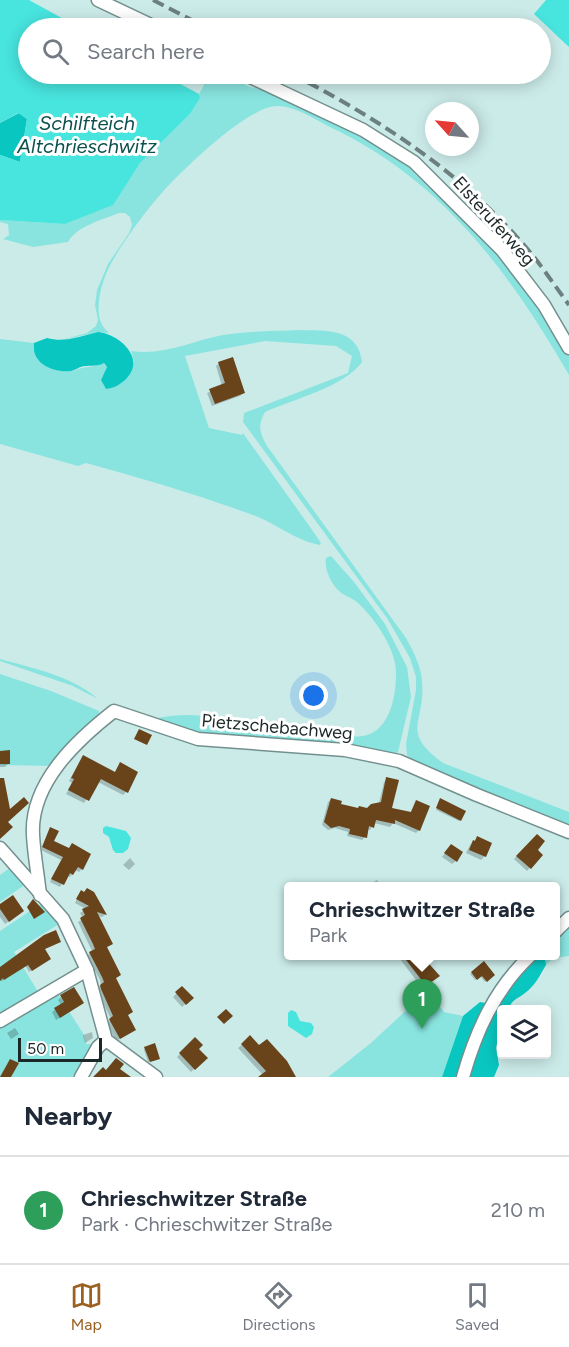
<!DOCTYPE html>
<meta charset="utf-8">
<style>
:root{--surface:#fff;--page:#f2f2f3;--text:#1f2937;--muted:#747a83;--line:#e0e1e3;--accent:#9c6121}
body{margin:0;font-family:Figtree,sans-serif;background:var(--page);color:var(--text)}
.controls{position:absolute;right:18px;bottom:18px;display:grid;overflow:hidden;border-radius:6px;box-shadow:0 3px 15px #0003}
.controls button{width:54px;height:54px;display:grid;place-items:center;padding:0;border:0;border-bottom:2px solid var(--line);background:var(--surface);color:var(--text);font:30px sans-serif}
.compass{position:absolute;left:425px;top:102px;width:54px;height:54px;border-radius:50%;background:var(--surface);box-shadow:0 3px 15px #0003;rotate:297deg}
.scale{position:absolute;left:18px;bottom:15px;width:84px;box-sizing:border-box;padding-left:6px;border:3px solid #1c2827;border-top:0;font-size:16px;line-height:21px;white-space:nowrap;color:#1c2827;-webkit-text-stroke:4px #fff;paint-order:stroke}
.you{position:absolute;left:314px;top:696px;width:21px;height:21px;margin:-15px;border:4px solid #fff;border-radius:50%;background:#1a73e8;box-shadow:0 0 0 9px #1a73e833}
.badge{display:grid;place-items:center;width:39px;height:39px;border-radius:50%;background:var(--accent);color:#fff;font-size:20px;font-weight:700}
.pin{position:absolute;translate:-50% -50px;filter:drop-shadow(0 2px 3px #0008)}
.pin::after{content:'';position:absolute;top:32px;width:21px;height:18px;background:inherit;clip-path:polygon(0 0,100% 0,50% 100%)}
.popup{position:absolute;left:284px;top:882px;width:276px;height:78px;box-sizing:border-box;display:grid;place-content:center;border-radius:6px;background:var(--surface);filter:drop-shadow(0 2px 4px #0005);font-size:20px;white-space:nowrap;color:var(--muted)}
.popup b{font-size:22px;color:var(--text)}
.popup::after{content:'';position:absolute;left:50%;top:100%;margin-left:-12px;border:12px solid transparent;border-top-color:var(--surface)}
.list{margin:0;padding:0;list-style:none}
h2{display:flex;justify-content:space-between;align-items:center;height:78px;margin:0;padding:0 24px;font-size:26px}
h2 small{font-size:20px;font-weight:400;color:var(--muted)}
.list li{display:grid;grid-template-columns:39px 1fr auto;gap:18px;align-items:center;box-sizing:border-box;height:108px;padding:0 24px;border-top:2px solid var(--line)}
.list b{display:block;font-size:22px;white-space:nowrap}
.list p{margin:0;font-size:20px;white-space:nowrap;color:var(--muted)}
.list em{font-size:20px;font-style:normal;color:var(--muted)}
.icon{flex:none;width:33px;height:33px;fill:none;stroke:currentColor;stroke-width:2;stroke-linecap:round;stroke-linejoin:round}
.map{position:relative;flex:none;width:569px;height:1077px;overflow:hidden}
.search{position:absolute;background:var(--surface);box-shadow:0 3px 15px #0003;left:18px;right:18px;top:18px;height:66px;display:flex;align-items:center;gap:15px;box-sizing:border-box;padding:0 21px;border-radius:33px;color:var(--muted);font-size:22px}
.sheet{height:186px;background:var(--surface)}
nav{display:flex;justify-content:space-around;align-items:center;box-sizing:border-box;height:84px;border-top:2px solid var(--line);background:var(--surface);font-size:16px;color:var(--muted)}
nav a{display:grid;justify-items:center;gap:3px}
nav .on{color:var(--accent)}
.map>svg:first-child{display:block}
.green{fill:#89e4df}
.forest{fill:#0ac6c0}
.water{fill:#48e4de}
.shadow{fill:#0003}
.building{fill:#69431a}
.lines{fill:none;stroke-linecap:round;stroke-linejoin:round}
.minor-casing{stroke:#73908e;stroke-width:15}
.minor{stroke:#fff;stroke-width:12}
.rail{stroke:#6c817f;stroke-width:4;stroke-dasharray:12 6;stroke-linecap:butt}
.labels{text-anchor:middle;stroke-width:6;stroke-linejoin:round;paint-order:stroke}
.street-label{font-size:18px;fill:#1c2827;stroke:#fff}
.water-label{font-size:20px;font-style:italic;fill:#0c504d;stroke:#fff}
</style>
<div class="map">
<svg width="569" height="1077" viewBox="0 0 569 1077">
<rect width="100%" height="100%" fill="#cbebe9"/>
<!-- green -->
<g class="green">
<path d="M201 74H223L250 87 272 92 378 144 406 163 414 173 493 248 525 289 569 356V375C509 271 440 178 328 126 313 118 294 106 277 106 248 106 180 172 160 195 144 213 115 252 106 274 101 287 95 309 101 322 102 326 106 330 109 333L98 332 57 341 87 333 96 326 98 320 95 305 97 290 108 264 129 233 132 225 130 217 125 213H119C102 220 77 226 68 242L33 247 3 239 9 235 8 224 0 222V220L65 224 112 205 140 163 190 114 200 98 199 94 205 83Z"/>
<path d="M299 330C325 331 358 327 362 362 344 387 294 399 265 412 257 426 260 433 267 446L406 638C413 651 421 666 422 681 426 723 399 731 443 763L569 812V828L412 760 407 755 406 744 416 690V677L410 658 387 618 243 422 244 413 348 373 352 356 336 346 265 341 185 356 209 428 242 435 243 433 310 527 321 543 320 545C296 541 275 523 253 515 198 495 142 478 86 463L78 466 0 444V339L34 343 33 349 73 371C84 366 93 368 103 363L107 367 101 380 106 389C122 388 127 374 134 361L131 351C164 356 191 341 223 335 248 331 274 331 299 330Z"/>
<path d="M331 556 354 582 385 624 407 667 411 697 398 752 393 755 191 732 153 719C196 709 219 720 261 727 277 730 295 728 311 730 329 732 353 741 370 734 391 725 396 694 396 674 397 650 375 619 358 603 353 598 344 596 339 591 331 584 324 569 326 558Z"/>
<path d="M0 659C32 668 72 676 98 699L73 686 0 661Z"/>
<path d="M0 674 51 691 99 711V718L55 766 0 765Z"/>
<path d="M10 868 26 884 0 902V875Z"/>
<path d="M42 903 59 924 14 952 40 995 0 1017V931Z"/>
<path d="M569 922V956L553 958 546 965 545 958 528 962 535 956H556V935Z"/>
<path d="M427 991 444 1012 463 1016 442 1077H328L371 1043Z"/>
<path d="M57 992 84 1035 86 1044H97L78 1077H0V1025Z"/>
</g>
<!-- forest -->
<g class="forest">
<path d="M19 113 27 119 20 162 0 155V123Z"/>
<path d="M98 332C119 334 146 358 127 378 121 384 115 388 106 389L101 380 107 367 104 363C96 367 93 365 85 366 80 366 76 370 71 371 54 373 31 364 34 343L47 338C65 343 81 336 98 332Z"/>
<path d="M539 956 545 958 546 965C540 975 535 986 525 993 516 1000 514 998 508 1009L502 1010 501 1025 496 1048 499 1065 494 1077H442L463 1016 480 1002 497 1005 528 962Z"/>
</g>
<!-- water -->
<g class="water">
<path d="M0 0H29L80 28H28V74H162L199 94 200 98 190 114 140 163 113 205 65 224 0 220V155L20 162 27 119 18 113 0 123Z"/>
<path d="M546 0H569V47L534 14Z"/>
<path d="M106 826 126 831 131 838 128 849 123 853H116L113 850 109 837 103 833V828Z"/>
<path d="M291 1010 296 1012 300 1021 311 1023 314 1027 312 1034 306 1038 288 1026V1013Z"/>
</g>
<!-- shadow -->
<g class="shadow">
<path d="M219 363 243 393 240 396 212 406 207 393 222 386 216 366Z"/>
<path d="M0 752 9 763 5 767H0Z"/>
<path d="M81 760 114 773 120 764 126 792 123 795 98 782 84 803 66 794 72 783 69 781Z"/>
<path d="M387 779 390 809 410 813 416 802 419 830 416 833 393 823 390 827 374 823 370 830 367 829 365 837 362 840 347 836 348 832 335 828 328 830 322 825 328 802 331 799 339 805 357 810 367 809 379 803 384 782Z"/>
<path d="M439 801 460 820 459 821 436 810Z"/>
<path d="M51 829 52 841 69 850 89 854 82 869 79 872 75 870 70 877 67 876 60 887 50 882 61 860 41 850Z"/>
<path d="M477 838 485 856 481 860 466 853 470 845Z"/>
<path d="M525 847 536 850 541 855 527 871 514 859Z"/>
<path d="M448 849 456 861 452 864 442 857Z"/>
<path d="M130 858 135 864 129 870 123 865Z"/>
<path d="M377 880 381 886H367Z"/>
<path d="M93 893 105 915 102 917 98 916 111 944 106 948 120 975 115 979 132 1032 116 1041 107 1023 111 1019 98 993 97 989 101 985 100 980 87 956 92 951 78 922 83 919 80 913 86 909 75 903 79 895Z"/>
<path d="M0 906 19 914 5 924 0 917Z"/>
<path d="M44 949 47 961 29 972 25 965 2 981 0 980V968Z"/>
<path d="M404 956H421L438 976 422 988 400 959Z"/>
<path d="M484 963 493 975 485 982 480 976 475 980 470 974Z"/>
<path d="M182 988 192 998 182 1007 173 997Z"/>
<path d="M61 997 79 1006 56 1020 52 1012 61 1005 58 1000Z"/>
<path d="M15 1028 19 1034 11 1039 7 1033Z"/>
<path d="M92 1032 93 1038 85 1043 83 1035Z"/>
<path d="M250 1038 295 1077H260L263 1075 238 1048Z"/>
<path d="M195 1039 197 1049 205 1058 191 1072 177 1057Z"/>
<path d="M145 1048 157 1060 148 1062 144 1050Z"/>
</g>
<!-- building -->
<g class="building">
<path d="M233 357 245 393 215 404 209 389 225 383 218 362Z"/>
<path d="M139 729 152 735 147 745 134 739Z"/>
<path d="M10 750V764H0V751Z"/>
<path d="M83 755 115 772 120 762 138 772 128 793 101 779 89 801 68 790 74 779 71 778Z"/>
<path d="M386 777 399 780 392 808 411 812 416 800 430 806 420 831 395 820V824L376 820 374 828 369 826 367 838 349 834 350 829 339 826 331 828 324 822 331 798 342 801 341 804 358 808 359 806 367 808 371 804 381 802Z"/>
<path d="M0 778H4L10 809 24 797 29 803 8 822 13 827 0 839Z"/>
<path d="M440 798 466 811 461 821 436 808Z"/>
<path d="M50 827 59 831 54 841 69 848 72 843 91 854 83 870 78 867 73 875 70 873 64 885 51 879 63 857 42 847Z"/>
<path d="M537 834 545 841 538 850 543 855 531 869 516 856Z"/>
<path d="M477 836 492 843 486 857 469 850 473 840 475 841Z"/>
<path d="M451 844 463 852 457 862 444 853Z"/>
<path d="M87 888 94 892 107 915 97 912 113 944 107 947 121 975 116 978 133 1012 128 1015 136 1030 120 1039 109 1019 113 1016 101 989 100 985 104 982 102 977 89 952 95 949 93 944 80 918 85 915 82 909 89 906 76 899 81 890 84 892Z"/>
<path d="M13 895 24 911 9 922 0 909V904Z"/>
<path d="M33 899 45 912 34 919 27 907Z"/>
<path d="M56 930 61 942 45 949 51 959 32 971 28 965 4 980 3 978 0 981V967L44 935Z"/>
<path d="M403 956H422L440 976 426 986Z"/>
<path d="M484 961 495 975 487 982 482 976 477 980 471 972Z"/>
<path d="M182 986 194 998 186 1005 175 992Z"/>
<path d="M74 987 84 1003 60 1018 54 1008 64 1002 60 995Z"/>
<path d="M226 1009 233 1016 224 1024 217 1017Z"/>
<path d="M250 1035 259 1045 267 1039 287 1061 296 1077H258L266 1071 241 1044Z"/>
<path d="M195 1037 203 1045 199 1049 208 1058 195 1070 179 1053Z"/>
<path d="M155 1043 160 1059 150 1062 144 1047Z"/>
<path d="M116 1058 124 1064 120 1069 131 1077H93L103 1067 106 1070Z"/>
<path d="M10 1059 19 1063 11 1077H0Z"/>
</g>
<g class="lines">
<!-- minor casing -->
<g class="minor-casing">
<g id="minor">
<path d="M98 0 157 28"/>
<path d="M244 74 363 130 414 162 502 250 544 305 569 348"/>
<path d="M0 848 63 919 87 970 106 1040 156 1077"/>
<path d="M40 895C38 875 34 855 33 835 30 783 77 740 114 711L198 739 345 750 399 761 477 795 569 832"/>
<path d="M556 931 569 918"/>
<path d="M0 1021 87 970"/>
<path d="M81 1077 98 1047 106 1040"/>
<path d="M463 1077C476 1031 495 989 530 956"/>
</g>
</g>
<!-- minor -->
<use href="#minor" class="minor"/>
<!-- rail -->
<g class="rail">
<path d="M153 0 207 28"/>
<path d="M292 74C375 117 453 167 516 236 536 257 552 282 569 305"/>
</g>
</g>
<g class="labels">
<!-- street labels -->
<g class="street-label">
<text transform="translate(494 221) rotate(48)" y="6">Elsteruferweg</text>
<text transform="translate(277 727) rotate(5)" y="6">Pietzschebachweg</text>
</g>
<!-- water labels -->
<g class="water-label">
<text x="87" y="130">Schilfteich<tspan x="87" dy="23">Altchrieschwitz</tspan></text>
</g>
</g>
</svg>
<div class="controls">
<button><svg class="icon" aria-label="layers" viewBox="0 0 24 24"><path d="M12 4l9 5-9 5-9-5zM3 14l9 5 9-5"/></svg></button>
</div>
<svg class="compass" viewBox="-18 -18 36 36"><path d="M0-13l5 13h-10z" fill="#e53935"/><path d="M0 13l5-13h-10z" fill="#747a83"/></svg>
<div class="scale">50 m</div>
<div class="you"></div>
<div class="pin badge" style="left:422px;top:1029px;background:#2e9e5b">1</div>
<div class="popup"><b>Chrieschwitzer Straße</b>Park</div>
<div class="search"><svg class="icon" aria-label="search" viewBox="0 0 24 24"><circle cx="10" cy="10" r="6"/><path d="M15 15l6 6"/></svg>Search here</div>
</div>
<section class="sheet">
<h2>Nearby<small></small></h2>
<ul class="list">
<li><span class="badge" style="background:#2e9e5b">1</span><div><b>Chrieschwitzer Straße</b><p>Park · Chrieschwitzer Straße</p></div><em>210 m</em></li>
</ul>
</section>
<nav>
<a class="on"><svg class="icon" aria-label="map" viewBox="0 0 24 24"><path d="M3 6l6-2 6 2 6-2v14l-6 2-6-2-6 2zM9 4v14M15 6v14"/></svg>Map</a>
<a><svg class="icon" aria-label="directions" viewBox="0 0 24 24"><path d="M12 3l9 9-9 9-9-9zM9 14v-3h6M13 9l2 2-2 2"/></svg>Directions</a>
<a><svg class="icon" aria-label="saved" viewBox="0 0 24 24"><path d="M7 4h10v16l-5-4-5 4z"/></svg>Saved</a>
</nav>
